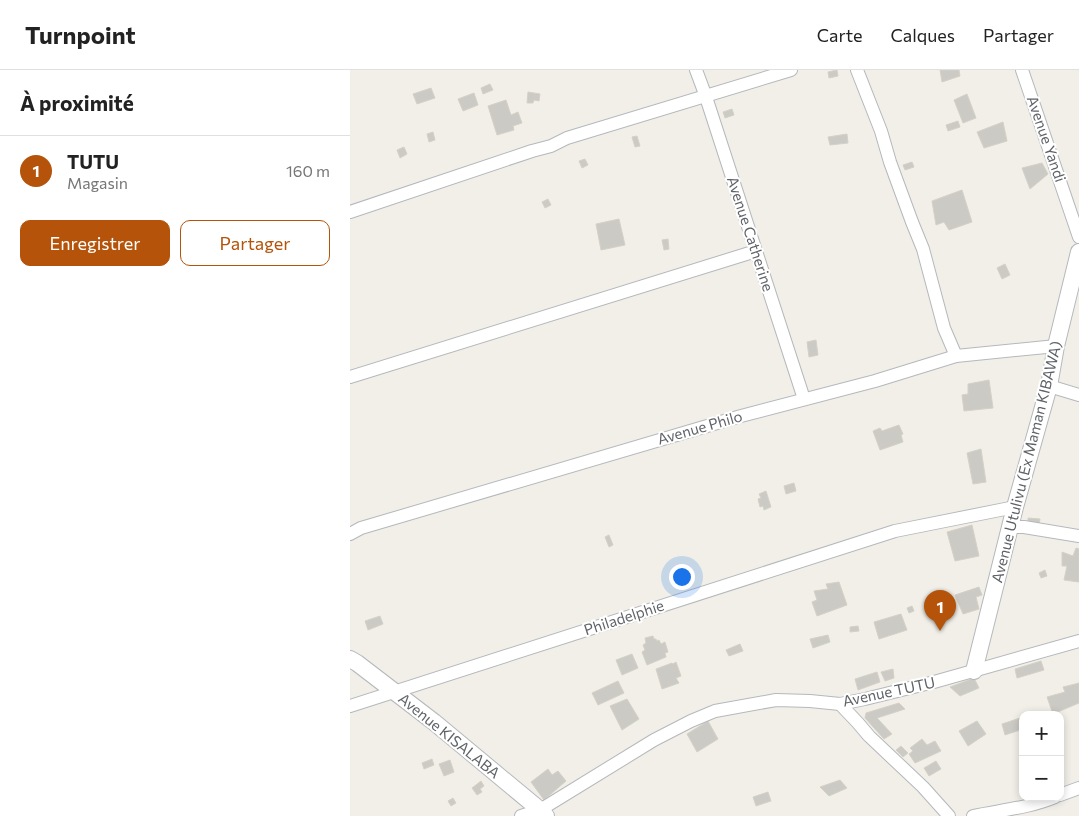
<!DOCTYPE html>
<html lang="fr">
<meta charset="utf-8">
<style>
:root{--surface:#fff;--page:#f6f6f6;--text:#222;--muted:#767676;--line:#e0e0e0;--accent:#b45309}
body{margin:0;font-family:Commissioner,sans-serif;background:var(--page);color:var(--text)}
.controls{position:absolute;right:15px;bottom:15px;display:grid;overflow:hidden;border-radius:10px;box-shadow:0 2px 8px #0003}
.controls button{width:45px;height:45px;display:grid;place-items:center;padding:0;border:0;border-bottom:1px solid var(--line);background:var(--surface);color:var(--text);font:25px sans-serif}
.you{position:absolute;left:331px;top:506px;width:18px;height:18px;margin:-12px;border:4px solid #fff;border-radius:50%;background:#1a73e8;box-shadow:0 0 0 8px #1a73e833}
.badge{display:grid;place-items:center;width:32px;height:32px;border-radius:50%;background:var(--accent);color:#fff;font-size:16px;font-weight:700}
.pin{position:absolute;translate:-50% -41px;filter:drop-shadow(0 1px 2px #0008)}
.pin::after{content:'';position:absolute;top:26px;width:18px;height:15px;background:inherit;clip-path:polygon(0 0,100% 0,50% 100%)}
.list{margin:0;padding:0;list-style:none}
h2{display:flex;justify-content:space-between;align-items:center;height:65px;margin:0;padding:0 20px;font-size:21px}
h2 small{font-size:16px;font-weight:400;color:var(--muted)}
.list li{display:grid;grid-template-columns:32px 1fr auto;gap:15px;align-items:center;box-sizing:border-box;height:70px;padding:0 20px;border-top:1px solid var(--line)}
.list b{display:block;font-size:19px;white-space:nowrap}
.list p{margin:0;font-size:16px;white-space:nowrap;color:var(--muted)}
.list em{font-size:16px;font-style:normal;color:var(--muted)}
.actions{display:flex;gap:10px;padding:15px 20px}
.actions a{flex:1;padding:11px 0;border:1px solid var(--accent);border-radius:10px;text-align:center;font-size:18px;color:var(--accent)}
.actions .main{background:var(--accent);color:#fff}
.map{position:relative;flex:none;width:729px;height:746px;overflow:hidden}
header{display:flex;align-items:center;gap:30px;box-sizing:border-box;height:70px;padding:0 25px;background:var(--surface);border-bottom:1px solid var(--line)}
header strong{font-size:24px}
nav{display:flex;gap:28px;margin-inline-start:auto;font-size:18px}
main{display:flex}
aside{flex:1;background:var(--surface)}
.map>svg:first-child{display:block}
.building{fill:#cccac5;stroke:#d6d1c6}
.lines{fill:none;stroke-linecap:round;stroke-linejoin:round}
.minor-casing{stroke:#b5b8bc;stroke-width:14}
.tertiary-casing{stroke:#b5b8bc;stroke-width:18}
.minor{stroke:#fff;stroke-width:12}
.tertiary{stroke:#fff;stroke-width:16}
.labels{text-anchor:middle;stroke-width:4;stroke-linejoin:round;paint-order:stroke}
.street-label{font-size:15px;fill:#5f6368;stroke:#fff}
</style>
<header>
<strong>Turnpoint</strong>
<nav><a>Carte</a><a>Calques</a><a>Partager</a></nav>
</header>
<main>
<aside>
<h2>À proximité<small></small></h2>
<ul class="list">
<li><span class="badge">1</span><div><b>TUTU</b><p>Magasin</p></div><em>160 m</em></li>
</ul>
<div class="actions"><a class="main">Enregistrer</a><a>Partager</a></div>
</aside>
<div class="map">
<svg width="729" height="746" viewBox="0 0 729 746">
<rect width="100%" height="100%" fill="#f1efe8"/>
<!-- building -->
<g class="building">
<path d="M487 0 488 6 479 8 478 2Z"/>
<path d="M590 0H609L610 6 592 12Z"/>
<path d="M140 14 143 20 133 24 131 18Z"/>
<path d="M81 18 85 28 67 34 63 24Z"/>
<path d="M178 22 190 24 189 31 184 30 183 33H177Z"/>
<path d="M124 23 128 35 113 41 108 29Z"/>
<path d="M617 24 626 48 613 53 604 30Z"/>
<path d="M156 30 161 45 168 42 172 53 163 56 164 60 147 65 138 36Z"/>
<path d="M382 39 384 45 375 48 373 42Z"/>
<path d="M608 51 610 57 598 61 596 55Z"/>
<path d="M653 52 657 71 634 78 627 62Z"/>
<path d="M83 62 85 70 79 72 77 64Z"/>
<path d="M497 64 498 73 480 75 478 67Z"/>
<path d="M287 66 290 76 285 77 282 67Z"/>
<path d="M54 77 57 84 50 88 47 80Z"/>
<path d="M235 89 238 95 232 98 229 91Z"/>
<path d="M562 92 564 97 555 100 553 95Z"/>
<path d="M692 93 698 104 680 119 672 98Z"/>
<path d="M612 120 622 152 599 160 594 152 586 155 582 131Z"/>
<path d="M198 129 201 135 195 138 192 132Z"/>
<path d="M269 149 275 175 251 180 246 154Z"/>
<path d="M318 169 319 179 314 180 312 170Z"/>
<path d="M655 194 660 205 652 209 647 198Z"/>
<path d="M466 270 468 285 459 287 457 272Z"/>
<path d="M639 310 643 338 614 341 612 325 618 324V314Z"/>
<path d="M549 355 553 364 551 365 553 372 530 380 523 361 530 358 532 361Z"/>
<path d="M631 379 636 412 623 414 617 383Z"/>
<path d="M444 413 446 421 436 424 434 416Z"/>
<path d="M416 421 421 437 414 440 413 436 410 437 408 429 411 428 409 424Z"/>
<path d="M678 448 690 449 689 455 678 454Z"/>
<path d="M622 455 629 486 605 491 597 462Z"/>
<path d="M259 465 263 475 259 477 255 467Z"/>
<path d="M726 478 729 479V512L714 510 717 496H712V482L723 486Z"/>
<path d="M695 500 697 506 691 508 689 503Z"/>
<path d="M489 512 497 535 467 546 462 532 467 530 464 521 478 519 476 514Z"/>
<path d="M629 517 632 525 626 527 629 539 613 544 605 525Z"/>
<path d="M562 536 564 541 559 543 557 538Z"/>
<path d="M551 544 557 560 529 569 524 552Z"/>
<path d="M30 546 33 554 18 560 15 551Z"/>
<path d="M508 556 509 561 500 562V557Z"/>
<path d="M478 565 480 572 463 578 460 569Z"/>
<path d="M303 566 304 569H306L307 571 309 570 311 574 315 572 318 582 315 583 316 587 297 595 292 582 295 580 293 575 296 573 295 568Z"/>
<path d="M390 574 393 581 379 586 376 580Z"/>
<path d="M282 584 288 598 272 605 266 590Z"/>
<path d="M691 591 694 600 667 608 665 599Z"/>
<path d="M326 592 331 606 326 608 329 613 312 619 306 599 322 593 323 594Z"/>
<path d="M543 599 544 608 535 611 531 602Z"/>
<path d="M527 602 530 612 508 620 505 609Z"/>
<path d="M624 608 629 618 610 626 600 617Z"/>
<path d="M268 611 274 623 248 635 242 623Z"/>
<path d="M729 613V633L703 644 697 627 715 622 713 617Z"/>
<path d="M277 629 289 649 272 660 260 636Z"/>
<path d="M549 633 555 639 527 648 542 664 534 669 515 648 516 643Z"/>
<path d="M673 647V659L655 665 652 654Z"/>
<path d="M358 651 368 669 347 682 337 664Z"/>
<path d="M627 651 636 664 618 676 609 661Z"/>
<path d="M572 669 577 675 585 671 591 681 565 693 559 684 563 681 560 678Z"/>
<path d="M551 676 558 683 553 687 546 680Z"/>
<path d="M82 689 84 695 74 699 72 693Z"/>
<path d="M100 690 104 702 94 706 89 694Z"/>
<path d="M586 691 591 699 579 706 574 698Z"/>
<path d="M198 699 202 705 208 701 216 711 194 730 181 712Z"/>
<path d="M490 710 497 718 479 726 470 717Z"/>
<path d="M131 711 134 716 130 719 132 722 127 725 122 718Z"/>
<path d="M418 722 421 731 406 736 403 727Z"/>
<path d="M103 728 106 733 101 736 98 731Z"/>
</g>
<g class="lines">
<!-- minor casing -->
<g class="minor-casing">
<g id="minor">
<path d="M346 0 355 24 454 329"/>
<path d="M507 0 531 61 540 92 562 152 573 179 594 258 606 286"/>
<path d="M672 0 729 167"/>
<path d="M0 142 182 81 201 76 217 68 441 0"/>
<path d="M0 307 406 181"/>
<path d="M699 316 729 325"/>
<path d="M660 457H674L729 466"/>
<path d="M0 464 11 458 391 346 525 311 606 286 706 276"/>
<path d="M490 634 508 653 519 666 573 717 599 746"/>
<path d="M0 636 545 461 665 437"/>
<path d="M710 725 729 718"/>
<path d="M171 746 190 740 304 670 341 651 365 641 426 630 460 631 490 634 515 629 584 612 729 571"/>
<path d="M623 746C651 740 679 738 705 727"/>
</g>
</g>
<!-- tertiary casing -->
<g class="tertiary-casing">
<g id="tertiary">
<path d="M0 589 7 593 84 652 190 740 196 746"/>
<path d="M624 601 665 437 699 316 706 276 729 182"/>
</g>
</g>
<!-- minor -->
<use href="#minor" class="minor"/>
<!-- tertiary -->
<use href="#tertiary" class="tertiary"/>
</g>
<g class="labels">
<!-- street labels -->
<g class="street-label">
<text transform="translate(696 69) rotate(71)" y="5">Avenue Yandi</text>
<text transform="translate(400 164) rotate(72)" y="5">Avenue Catherine</text>
<text transform="translate(350 358) rotate(-16)" y="5">Avenue Philo</text>
<text transform="translate(677 392) rotate(-76)" y="5">Avenue Utulivu (Ex Maman KIBAWA)</text>
<text transform="translate(274 548) rotate(-18)" y="5">Philadelphie</text>
<text transform="translate(539 622) rotate(-12)" y="5">Avenue TUTU</text>
<text transform="translate(99 666) rotate(39)" y="5">Avenue KISALABA</text>
</g>
</g>
</svg>
<div class="controls">
<button>+</button>
<button>−</button>
</div>
<div class="you"></div>
<div class="pin badge" style="left:590px;top:561px">1</div>
</div>
</main>
